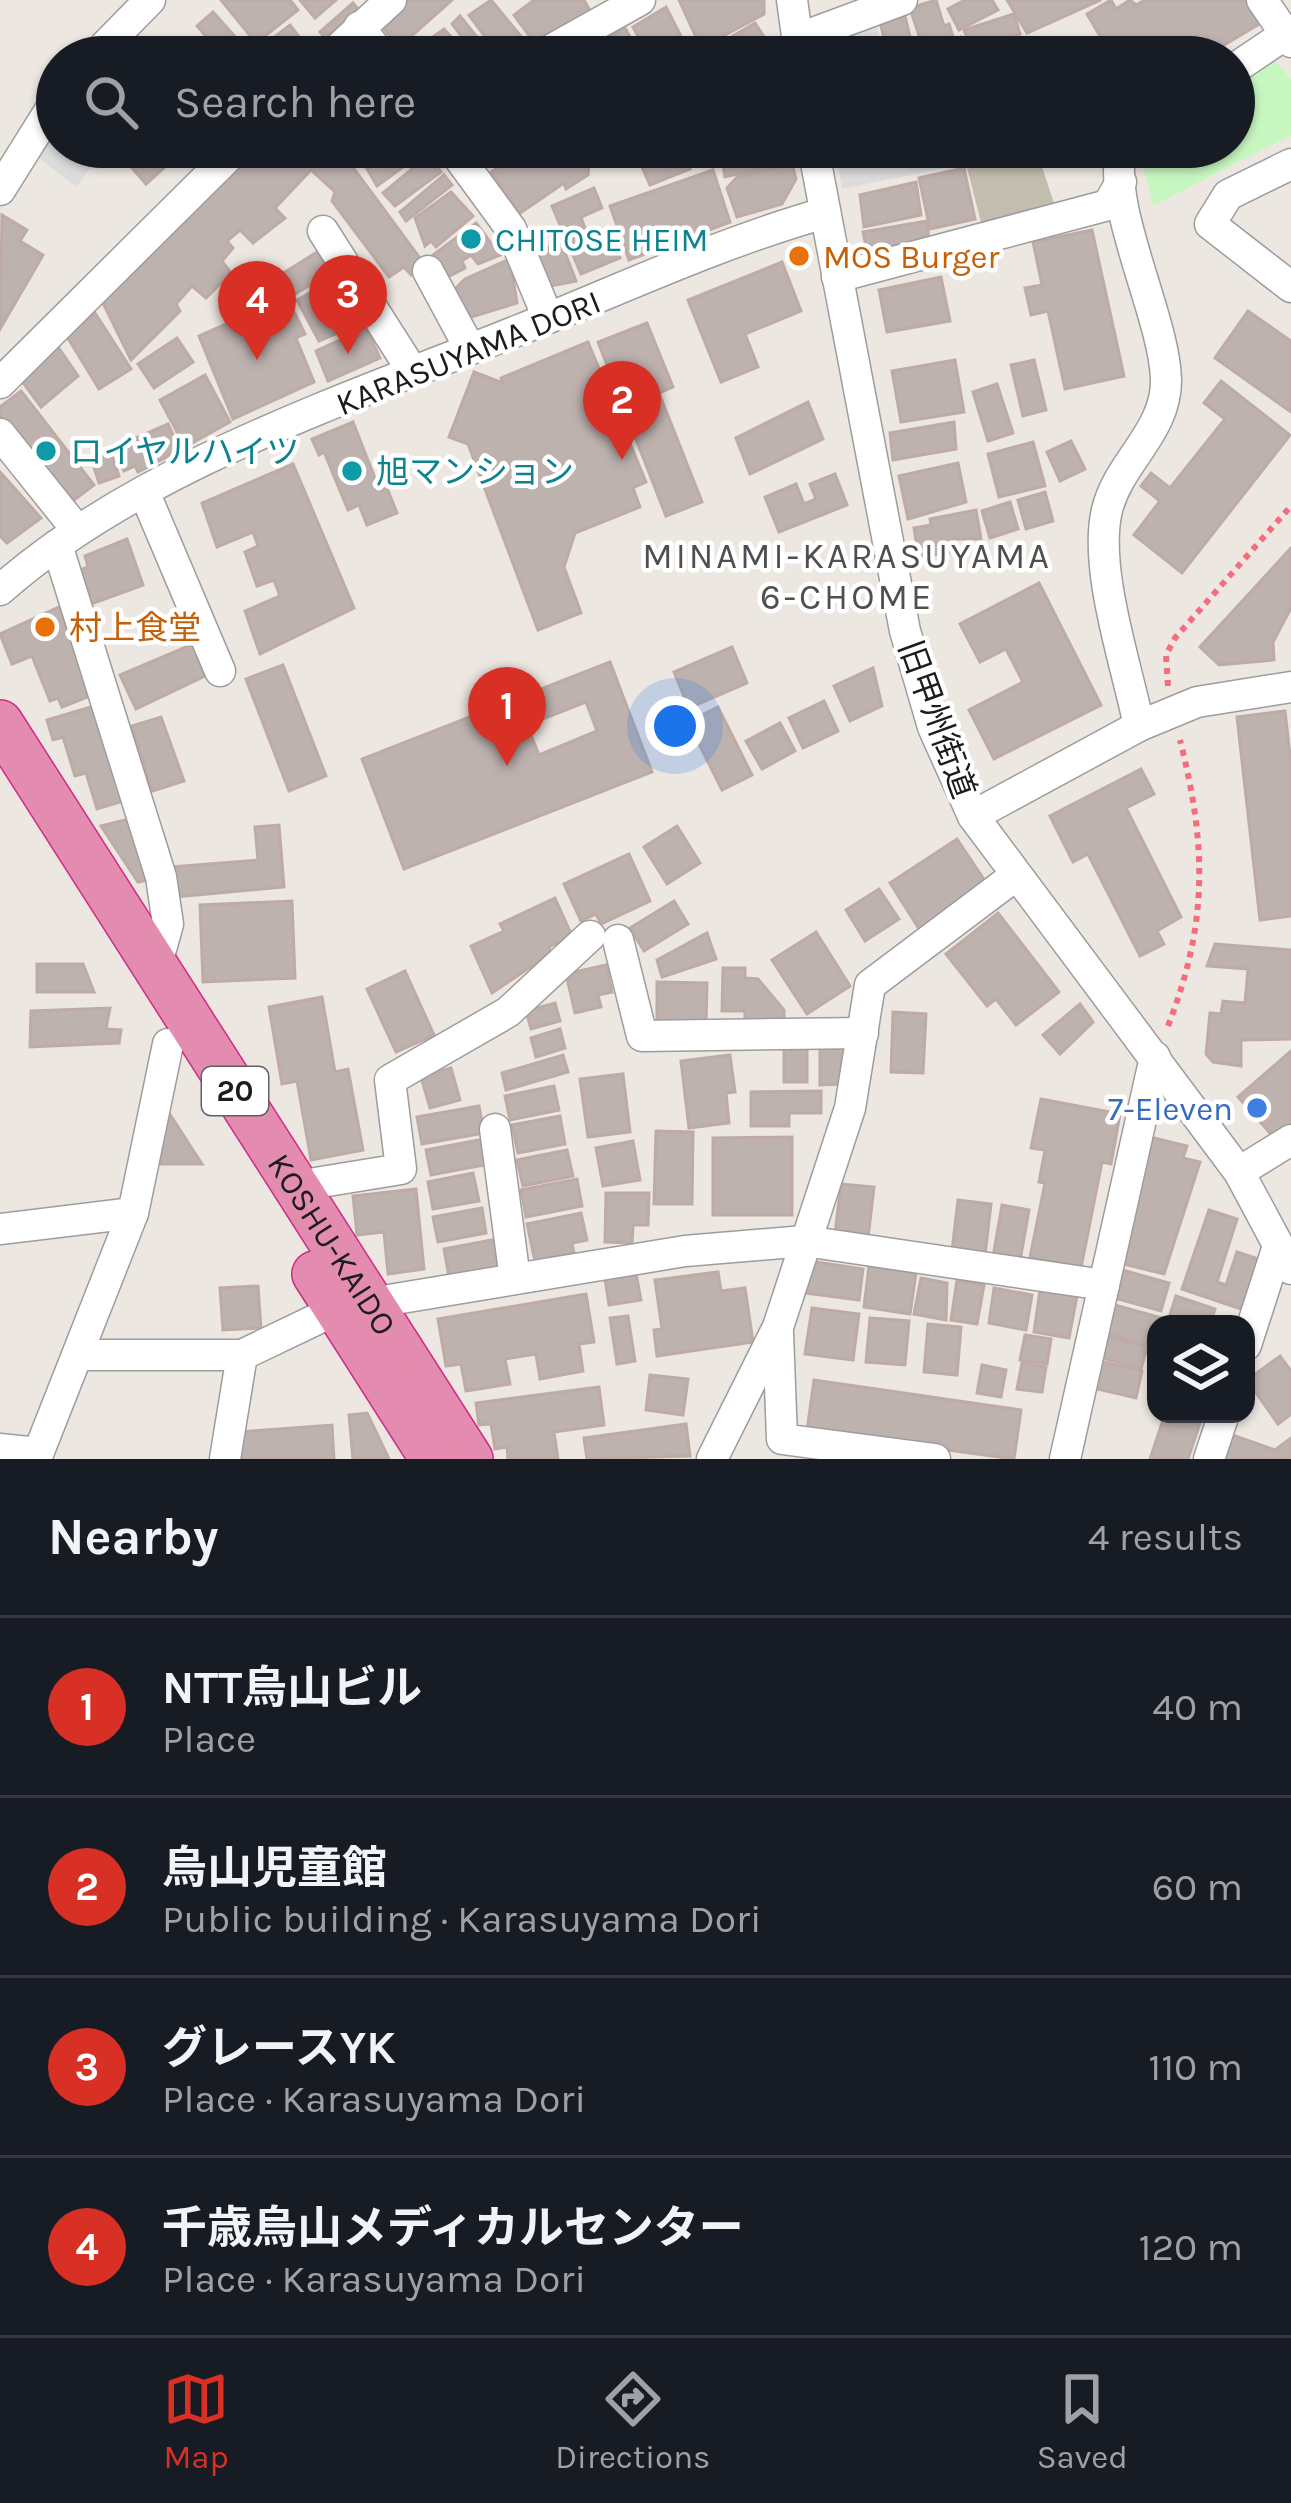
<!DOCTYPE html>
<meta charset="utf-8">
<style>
:root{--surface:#171b24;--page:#20242c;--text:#f1f3f6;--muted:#9ea1a6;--line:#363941;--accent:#d93025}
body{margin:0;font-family:Karla,"Noto Sans JP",sans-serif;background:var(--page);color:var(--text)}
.controls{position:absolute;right:36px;bottom:36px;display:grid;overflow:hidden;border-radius:24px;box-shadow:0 3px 9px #0004}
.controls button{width:108px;height:108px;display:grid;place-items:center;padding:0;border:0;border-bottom:3px solid var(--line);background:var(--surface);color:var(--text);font:60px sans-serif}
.you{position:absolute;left:675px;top:726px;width:42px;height:42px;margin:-30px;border:9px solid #fff;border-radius:50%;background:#1a73e8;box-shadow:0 0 0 18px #1a73e833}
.badge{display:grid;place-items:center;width:78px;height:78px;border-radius:50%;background:var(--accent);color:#fff;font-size:39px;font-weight:700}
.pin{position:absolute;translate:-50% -99px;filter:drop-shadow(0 3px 6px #0008)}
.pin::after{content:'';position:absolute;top:63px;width:42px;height:36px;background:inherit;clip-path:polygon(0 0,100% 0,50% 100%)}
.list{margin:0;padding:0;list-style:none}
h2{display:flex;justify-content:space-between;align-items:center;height:156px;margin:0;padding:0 48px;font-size:51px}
h2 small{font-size:39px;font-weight:400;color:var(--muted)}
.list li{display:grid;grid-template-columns:78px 1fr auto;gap:36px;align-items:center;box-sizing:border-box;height:180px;padding:0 48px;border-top:3px solid var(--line)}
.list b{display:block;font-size:45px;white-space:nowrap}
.list p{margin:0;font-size:39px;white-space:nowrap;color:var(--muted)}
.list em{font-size:39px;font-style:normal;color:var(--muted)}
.icon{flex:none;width:66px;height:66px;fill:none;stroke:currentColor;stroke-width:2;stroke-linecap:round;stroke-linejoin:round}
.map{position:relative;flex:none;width:1291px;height:1459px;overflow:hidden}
.search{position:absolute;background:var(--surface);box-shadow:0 3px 9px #0004;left:36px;right:36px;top:36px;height:132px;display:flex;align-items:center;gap:30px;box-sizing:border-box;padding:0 42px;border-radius:66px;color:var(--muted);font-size:45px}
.sheet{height:876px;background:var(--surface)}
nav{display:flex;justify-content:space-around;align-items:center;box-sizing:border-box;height:168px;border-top:3px solid var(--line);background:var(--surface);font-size:33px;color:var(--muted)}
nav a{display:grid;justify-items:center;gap:6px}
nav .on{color:var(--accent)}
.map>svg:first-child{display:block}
.construction{fill:#c2bdae}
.park{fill:#c7f7c0}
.parking{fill:#dcdcdc}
.building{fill:#beb2af;stroke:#bfaba5;stroke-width:3;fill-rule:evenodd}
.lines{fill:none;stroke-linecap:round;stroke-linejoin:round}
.minor-casing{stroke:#9d9d9d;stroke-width:33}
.highway-casing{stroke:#d12a87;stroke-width:48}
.path{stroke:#f56c7c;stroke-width:6;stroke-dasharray:6 6;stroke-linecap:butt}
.minor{stroke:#fff;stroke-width:30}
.highway{stroke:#e38caf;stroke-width:45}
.culture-dot{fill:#0f9aa8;stroke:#fff;stroke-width:4.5}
.food-dot{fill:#e8710a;stroke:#fff;stroke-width:4.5}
.shop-dot{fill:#3f7fe0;stroke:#fff;stroke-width:4.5}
.labels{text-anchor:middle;stroke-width:9;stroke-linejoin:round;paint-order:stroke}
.shield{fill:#fff;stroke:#606060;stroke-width:3}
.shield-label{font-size:30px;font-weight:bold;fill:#1c1c1c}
.culture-label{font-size:33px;fill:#0d838f;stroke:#fff;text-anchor:start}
.food-label{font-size:33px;fill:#c56008;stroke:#fff;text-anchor:start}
.street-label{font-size:33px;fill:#1c1c1c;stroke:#fff}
.shop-label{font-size:33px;fill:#366cbe;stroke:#fff;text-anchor:end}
.neighbourhood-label{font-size:36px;letter-spacing:3px;fill:#4f4f4f;stroke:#fff}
</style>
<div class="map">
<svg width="1291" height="1459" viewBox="0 0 1291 1459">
<rect width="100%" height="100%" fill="#ede7e2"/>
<!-- construction -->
<path class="construction" d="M1037 152 1056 209 983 230 967 168Z"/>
<!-- park -->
<path class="park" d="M1272 57 1291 79V135L1153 206 1141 156 1145 147H1234V82Z"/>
<!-- parking -->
<g class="parking">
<path d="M876 23 883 57H822L820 44Z"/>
<path d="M48 132 57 147H67L92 166 76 187 34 154Z"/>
<path d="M835 147H992L994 158 842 189Z"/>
</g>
<!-- building -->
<g class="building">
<path d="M221 0H290L298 10 256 43Z"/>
<path d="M300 0H336L315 18Z"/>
<path d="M408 0H452L399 47 380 24Z"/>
<path d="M491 0 528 45 509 57H500L469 15Z"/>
<path d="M534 0H584L590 11 534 42 514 15Z"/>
<path d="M679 0H764V14L701 48Z"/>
<path d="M936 0 944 26 949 24 954 40 961 37 965 48 926 57 910 8Z"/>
<path d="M965 0H992L998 10 959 30 948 9Z"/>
<path d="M1007 0H1101L1027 33Z"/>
<path d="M1111 0 1116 9 1130 0 1136 5 1145 0H1248L1261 23 1204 57H1124L1118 48 1110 53 1087 14Z"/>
<path d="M353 3 359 10 325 38 320 32Z"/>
<path d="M666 7 687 48 673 57H650L633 27Z"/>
<path d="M213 12 253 57H208L217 49 197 26Z"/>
<path d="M1014 14 1020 34 971 50 964 30Z"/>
<path d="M460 16 493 57H477L452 24Z"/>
<path d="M905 16 915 57H889L880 22Z"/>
<path d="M755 23 776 55 697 57Z"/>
<path d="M290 25 310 51 303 57H261L256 51Z"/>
<path d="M625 28 641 57H587L584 53Z"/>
<path d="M444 29 466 54 438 57 427 41Z"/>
<path d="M1061 40 1067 57H1048L1045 45Z"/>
<path d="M114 147H187L146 184Z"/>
<path d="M259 147H338L425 265 411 275 404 267 389 277 332 201 335 192 311 170 275 208 285 218 253 243 240 230 227 241 233 248 222 261 231 273 206 298 192 286 176 304 180 311 131 360 102 301Z"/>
<path d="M380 147H417L422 153 377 186 362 160Z"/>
<path d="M471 147H513L482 165Z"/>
<path d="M534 147H580L589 162 588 175 566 189 564 183 519 214 491 172Z"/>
<path d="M633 147H681L690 169 650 185Z"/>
<path d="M762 147H790L792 161 725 177 722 157Z"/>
<path d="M1041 147H1075L1077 154 1046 163Z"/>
<path d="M429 155 441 172 395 206 383 193Z"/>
<path d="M792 164 796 179 782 204 737 217 727 188 737 177Z"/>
<path d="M964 168 975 219 930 229 919 178Z"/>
<path d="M713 170 730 222 629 260 610 206Z"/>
<path d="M444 175 452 185 406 221 400 212Z"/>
<path d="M916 182 921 215 864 227 860 195Z"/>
<path d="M594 188 602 208 581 217 588 237 608 229 620 258 581 274 552 206Z"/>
<path d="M451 192 473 216 436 247 431 241 425 246 415 218Z"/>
<path d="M2 215 27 230 20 241 43 255 0 329Z"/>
<path d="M927 221 929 244 868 256 863 232Z"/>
<path d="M476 223 500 255 478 264 471 255 462 261 465 268 442 280 429 258Z"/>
<path d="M1092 230 1124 376 1065 389 1048 311 1031 315 1025 288 1042 285 1033 242Z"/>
<path d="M561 242 576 281 550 286 538 250Z"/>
<path d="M317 252 330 273 295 294 282 274Z"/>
<path d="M510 259 517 303 465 319 453 291 465 279Z"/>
<path d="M782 262 801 311 745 334 758 367 721 382 688 300Z"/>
<path d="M941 277 950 321 887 332 879 290Z"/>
<path d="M282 287 305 334 296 338 314 382 233 419 199 336 246 315 244 306Z"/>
<path d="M332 288 353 326 319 341 297 300 308 294 311 300Z"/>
<path d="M1248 311 1291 341V412L1215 358Z"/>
<path d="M95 313 131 369 99 389 66 335Z"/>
<path d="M647 323 673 387 659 393 702 502 666 516 598 342Z"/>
<path d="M366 328 380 358 328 381 316 351Z"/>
<path d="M177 338 193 362 154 388 138 364Z"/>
<path d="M588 342 646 482 633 488 640 507 575 533 564 567 581 613 538 630 468 444 449 437 474 372 503 383 501 378Z"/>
<path d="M56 344 78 376 41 407 21 380Z"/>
<path d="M955 360 964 412 901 422 892 371Z"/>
<path d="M1034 360 1046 410 1023 416 1011 365Z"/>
<path d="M205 375 230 422 185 447 160 400Z"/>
<path d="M1221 381 1290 435 1182 573 1134 535 1160 501 1141 486 1151 473 1170 488 1225 419 1204 403Z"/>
<path d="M997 384 1013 433 988 441 973 392Z"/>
<path d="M21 391 94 485 74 500H62L0 416V407Z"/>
<path d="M808 402 823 439 750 474 736 438Z"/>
<path d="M353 422 380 491 387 488 397 513 367 525 359 505 348 510 324 452 319 455 312 439Z"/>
<path d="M954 422 956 449 893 460 890 433Z"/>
<path d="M168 424 180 450 138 472 135 466 124 471 115 447Z"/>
<path d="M1071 441 1085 469 1060 481 1047 452Z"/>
<path d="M1033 442 1045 486 999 497 988 454Z"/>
<path d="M111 453 119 476 99 483 92 461Z"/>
<path d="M958 463 966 502 908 519 899 476Z"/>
<path d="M293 464 354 608 260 654 245 611 280 596 274 580 257 586 245 552 258 546 253 532 217 547 202 503Z"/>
<path d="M0 472 41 518 7 543 0 536Z"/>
<path d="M835 474 847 505 779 532 765 497 796 484 804 504 816 499 810 484Z"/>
<path d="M1045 492 1053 521 1026 529 1018 500Z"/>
<path d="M1010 502 1018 529 990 538 982 511Z"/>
<path d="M976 510 981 539H951L954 551 919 558 914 528 931 525 930 519Z"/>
<path d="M127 539 143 585 91 604 80 570 88 567 85 556Z"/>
<path d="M1291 548V608L1273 642 1274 660 1219 665 1200 647Z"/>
<path d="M1039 583 1101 705 994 759 969 710 1023 682 1006 649 980 662 960 624Z"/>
<path d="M59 607 95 694 62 707 58 698 50 701 32 656 12 664 0 634Z"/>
<path d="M193 644 205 676 136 709 120 675Z"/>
<path d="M732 647 747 683 689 708 674 672Z"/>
<path d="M610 662 652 772 404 869 362 759ZM586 702 597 731 539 755 527 725Z"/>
<path d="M283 665 326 776 289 791 246 679Z"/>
<path d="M873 668 882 706 850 721 834 686Z"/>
<path d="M824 701 838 731 803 748 789 718Z"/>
<path d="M97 705 127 800 97 809 86 773 75 776 63 737 53 740 47 720Z"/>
<path d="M718 707 752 775 722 790 688 722Z"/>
<path d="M1285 711 1291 764V916L1260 920 1237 717Z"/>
<path d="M161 717 184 781 152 791 132 726Z"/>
<path d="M780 723 795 751 762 769 746 741Z"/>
<path d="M1141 769 1154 794 1126 808 1181 917 1157 931 1164 944 1140 956 1088 854 1073 862 1050 816Z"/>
<path d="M133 818 147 880 138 882 101 826Z"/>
<path d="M279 825 284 887 174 897 172 867 258 860 255 827Z"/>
<path d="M677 826 700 863 667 884 644 847Z"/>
<path d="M957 839 989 887 921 932 890 883Z"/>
<path d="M629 854 650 901 601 924 596 914 581 921 564 884Z"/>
<path d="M879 889 899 919 865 941 846 910Z"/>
<path d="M555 898 572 936 549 947 551 953 492 993 471 946 504 931 500 924Z"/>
<path d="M292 901 295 978 203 982 200 905Z"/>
<path d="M674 901 688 924 644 951 630 928Z"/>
<path d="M998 913 1059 992 1016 1025 996 999 987 1006 946 954Z"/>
<path d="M816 932 850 986 807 1014 772 960Z"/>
<path d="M707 933 716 959 662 977 657 960Z"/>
<path d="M1215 944 1291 950V1039L1241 1040V1066L1213 1062 1206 1054 1210 1013 1221 1014 1223 1001 1245 1003 1248 969 1207 966Z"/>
<path d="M37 964H83L94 992H37Z"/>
<path d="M606 965 612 992 598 995 601 1007 575 1013 566 974Z"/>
<path d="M723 968H745V978L758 979 784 1010V1024H745V1011H722Z"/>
<path d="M405 971 434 1035 396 1052 367 989Z"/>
<path d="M657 982 707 983 706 1026 657 1025Z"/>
<path d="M322 997 335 1072 348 1069 363 1150 311 1160 297 1081 282 1084 269 1007Z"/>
<path d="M555 1003 560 1021 531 1029 526 1011Z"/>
<path d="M1080 1004 1093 1022 1060 1054 1043 1035Z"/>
<path d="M110 1008 106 1029 121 1030 119 1043 30 1047 31 1011Z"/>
<path d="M893 1012 926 1014 923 1073 891 1072Z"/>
<path d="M560 1029 565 1048 536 1057 531 1038Z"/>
<path d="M807 1042V1082H784V1043Z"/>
<path d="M820 1048H844V1084L820 1085Z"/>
<path d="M1291 1051V1128L1277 1141 1238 1097Z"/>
<path d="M563 1055 568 1072 506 1090 502 1073Z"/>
<path d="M730 1055 735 1092 726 1093 729 1123 689 1128 681 1061Z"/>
<path d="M451 1068 460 1100 430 1108 421 1077Z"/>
<path d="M623 1074 630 1132 588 1137 580 1079Z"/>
<path d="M554 1086 559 1110 510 1120 505 1096Z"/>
<path d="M821 1091V1113H789V1126H751V1092Z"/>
<path d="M1041 1099 1120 1114 1111 1164 1102 1162 1081 1268 1030 1257 1045 1183 1039 1182 1045 1150 1031 1148Z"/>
<path d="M479 1106 484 1133 422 1144 417 1117Z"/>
<path d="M169 1113 202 1164H155L160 1121Z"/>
<path d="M560 1116 565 1144 518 1153 512 1125Z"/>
<path d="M656 1131 693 1132 692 1204H654Z"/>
<path d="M792 1137V1215H713V1138Z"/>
<path d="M1150 1137 1187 1146 1183 1158 1200 1162 1164 1274 1119 1263Z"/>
<path d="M484 1139 489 1164 431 1175 426 1150Z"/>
<path d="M633 1141 640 1180 603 1186 596 1148Z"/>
<path d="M567 1150 573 1176 523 1186 517 1160Z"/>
<path d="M473 1173 479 1201 433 1209 428 1182Z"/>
<path d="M577 1179 582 1206 526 1217 521 1190Z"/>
<path d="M841 1184 874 1187 868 1238 835 1234Z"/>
<path d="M416 1189 424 1269 388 1274 384 1232 357 1235 353 1196Z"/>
<path d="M606 1193H649L648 1225H633L632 1243 605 1242Z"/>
<path d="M958 1200 991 1204 985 1255 952 1251Z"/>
<path d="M1002 1205 1029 1210 1020 1261 993 1257Z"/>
<path d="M482 1208 486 1233 438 1242 433 1217Z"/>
<path d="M1209 1210 1237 1219 1217 1282 1226 1285 1237 1252 1264 1261 1247 1311 1182 1289Z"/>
<path d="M581 1213 587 1240 572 1243 574 1253 535 1261 527 1224Z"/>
<path d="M497 1239 502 1267 449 1277 444 1249Z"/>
<path d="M810 1261 863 1269 859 1300 805 1293Z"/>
<path d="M869 1266 916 1273 910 1314 864 1307Z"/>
<path d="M635 1268 641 1300 609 1305 604 1273Z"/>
<path d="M1119 1269 1169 1283 1161 1311 1111 1297Z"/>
<path d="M718 1272 721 1291 745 1288 753 1342 657 1356 654 1330 662 1329 655 1280Z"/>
<path d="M921 1278 947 1283 946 1320 914 1314Z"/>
<path d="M957 1280 984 1285 977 1324 951 1320Z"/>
<path d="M258 1286 261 1328 223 1330 220 1288Z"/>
<path d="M994 1288 1032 1295 1026 1330 989 1323Z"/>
<path d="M1040 1290 1077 1296 1069 1338 1034 1332Z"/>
<path d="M586 1294 594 1342 579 1344 583 1371 540 1379 536 1354 505 1359 510 1384 466 1391 461 1364 446 1366 438 1319Z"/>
<path d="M1176 1296 1215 1309 1210 1324H1167Z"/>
<path d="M1111 1304 1162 1318 1154 1347 1103 1333Z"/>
<path d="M812 1308 859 1314 853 1360 805 1354Z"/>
<path d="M628 1316 635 1361 617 1364 610 1318Z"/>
<path d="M870 1318 909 1321 905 1365 866 1362Z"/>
<path d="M928 1324 961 1327 957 1375 924 1372Z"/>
<path d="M1025 1335 1051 1339 1047 1364 1020 1360Z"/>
<path d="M1108 1337 1147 1347 1141 1369 1102 1358Z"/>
<path d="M1280 1356 1291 1371V1414L1278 1424 1247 1380Z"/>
<path d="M1099 1361 1142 1371 1136 1398 1093 1388Z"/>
<path d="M1022 1363 1046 1367 1042 1392 1017 1389Z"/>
<path d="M982 1365 1006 1370 1001 1397 977 1393Z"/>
<path d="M650 1375 688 1379 683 1415 646 1410Z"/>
<path d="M814 1380 1021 1410 1014 1459 807 1431Z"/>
<path d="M599 1387 604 1425 554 1432 558 1459H508L507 1447 495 1449 491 1424 479 1425 476 1403Z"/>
<path d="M367 1413 389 1459H353L349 1415Z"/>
<path d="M1165 1414H1203L1188 1459H1150Z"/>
<path d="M686 1424 690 1456 587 1459 584 1438Z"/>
<path d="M332 1425 334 1459H241L239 1432Z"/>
<path d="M1232 1435 1275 1450 1291 1438V1459H1224Z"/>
</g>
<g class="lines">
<!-- minor casing -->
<g class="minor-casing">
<g id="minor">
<path d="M792 0 800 57"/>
<path d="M1262 0 1291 42"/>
<path d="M359 27 383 57"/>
<path d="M797 39 902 0"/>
<path d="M94 57 150 0"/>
<path d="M329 57 391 0"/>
<path d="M538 57 640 0"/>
<path d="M1234 69 1286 34"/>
<path d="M451 147 511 229 548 318"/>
<path d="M813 147 905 631 933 727 973 816 1239 1172 1291 1269"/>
<path d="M1122 147C1105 205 1164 315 1166 379 1167 432 1119 461 1107 510 1093 569 1127 666 1139 726"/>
<path d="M1291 164 1228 195 1210 224 1291 287"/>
<path d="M0 190 57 99"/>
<path d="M323 231 413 372"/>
<path d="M428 271 470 349"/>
<path d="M837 277 1108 205 1121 182"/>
<path d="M0 383 238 147"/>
<path d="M0 434 77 530"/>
<path d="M145 494 220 671"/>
<path d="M57 545 161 877 168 924 156 967"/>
<path d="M0 590C139 467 348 399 519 330 619 290 721 242 825 213"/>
<path d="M973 816 1139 726 1197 702 1291 687"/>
<path d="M618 940 642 1036 863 1033"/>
<path d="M495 1129 515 1279"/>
<path d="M1239 1172 1291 1140"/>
<path d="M297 1186 401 1169 390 1080 508 1012 590 936"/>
<path d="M0 1229 133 1213"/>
<path d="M371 1303 685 1251 805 1241 1104 1285"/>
<path d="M778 1333 782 1439 935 1459"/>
<path d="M1246 1345 1278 1246"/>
<path d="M80 1355H242L338 1309"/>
<path d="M0 1449 38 1453"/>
<path d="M36 1459 133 1213 168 1044"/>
<path d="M225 1459 242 1355"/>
<path d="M712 1459 778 1327 850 1108 870 985 1015 876"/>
<path d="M1065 1459 1155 1057"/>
<path d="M1209 1459 1224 1414"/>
</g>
</g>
<!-- highway casing -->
<g class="highway-casing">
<g id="highway">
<path id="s1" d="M0 723 470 1459"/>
<path d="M315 1274 433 1459"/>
</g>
</g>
<!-- path -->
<g class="path">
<path d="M1168 686 1166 655 1175 638 1291 506"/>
<path d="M1168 1026C1208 923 1207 847 1180 740"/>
</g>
<!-- minor -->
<use href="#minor" class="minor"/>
<!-- highway -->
<use href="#highway" class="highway"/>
</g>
<!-- markers -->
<g class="culture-dot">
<circle cx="471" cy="239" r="12"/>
<circle cx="46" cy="451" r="12"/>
<circle cx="352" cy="471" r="12"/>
</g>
<g class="food-dot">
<circle cx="799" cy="256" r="12"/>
<circle cx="45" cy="627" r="12"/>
</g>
<circle class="shop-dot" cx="1257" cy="1108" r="12"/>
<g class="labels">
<!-- shield labels -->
<rect class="shield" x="202" y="1067" width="66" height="48" rx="9"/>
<g class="shield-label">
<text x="235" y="1101">20</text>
</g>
<!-- culture labels -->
<g class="culture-label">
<text x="495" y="251">CHITOSE HEIM</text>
<text x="70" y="463">ロイヤルハイツ</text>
<text x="376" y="483">旭マンション</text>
</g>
<!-- food labels -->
<g class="food-label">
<text x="823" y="268">MOS Burger</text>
<text x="69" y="639">村上食堂</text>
</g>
<!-- street labels -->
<g class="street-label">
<text transform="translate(468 352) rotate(-22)" y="12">KARASUYAMA DORI</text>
<text transform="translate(938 719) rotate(70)" y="12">旧甲州街道</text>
<text dy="12" stroke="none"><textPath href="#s1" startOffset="618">KOSHU-KAIDO</textPath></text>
</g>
<!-- shop labels -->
<g class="shop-label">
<text x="1233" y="1120">7-Eleven</text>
</g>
<!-- neighbourhood labels -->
<g class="neighbourhood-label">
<text x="847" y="568">MINAMI-KARASUYAMA<tspan x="847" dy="41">6-CHOME</tspan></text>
</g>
</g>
</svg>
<div class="controls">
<button><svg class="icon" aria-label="layers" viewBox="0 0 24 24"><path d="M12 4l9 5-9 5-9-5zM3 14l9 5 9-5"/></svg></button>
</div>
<div class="you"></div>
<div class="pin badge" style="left:507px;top:766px">1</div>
<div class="pin badge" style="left:622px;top:460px">2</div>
<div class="pin badge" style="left:348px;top:354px">3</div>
<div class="pin badge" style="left:257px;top:360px">4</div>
<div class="search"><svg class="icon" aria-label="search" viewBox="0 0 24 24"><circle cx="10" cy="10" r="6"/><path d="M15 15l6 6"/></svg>Search here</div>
</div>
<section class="sheet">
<h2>Nearby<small>4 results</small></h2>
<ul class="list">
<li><span class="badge">1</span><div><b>NTT烏山ビル</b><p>Place</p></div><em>40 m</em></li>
<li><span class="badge">2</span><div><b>烏山児童館</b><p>Public building · Karasuyama Dori</p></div><em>60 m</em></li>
<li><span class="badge">3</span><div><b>グレースYK</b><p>Place · Karasuyama Dori</p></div><em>110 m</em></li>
<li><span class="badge">4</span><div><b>千歳烏山メディカルセンター</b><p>Place · Karasuyama Dori</p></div><em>120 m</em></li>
</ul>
</section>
<nav>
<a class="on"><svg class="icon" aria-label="map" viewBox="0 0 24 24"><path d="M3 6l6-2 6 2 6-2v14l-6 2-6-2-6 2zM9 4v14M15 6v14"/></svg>Map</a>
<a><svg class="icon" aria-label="directions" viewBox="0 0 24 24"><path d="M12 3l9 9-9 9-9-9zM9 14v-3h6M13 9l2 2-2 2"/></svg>Directions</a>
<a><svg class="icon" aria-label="saved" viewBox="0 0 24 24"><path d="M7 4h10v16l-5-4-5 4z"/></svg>Saved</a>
</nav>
